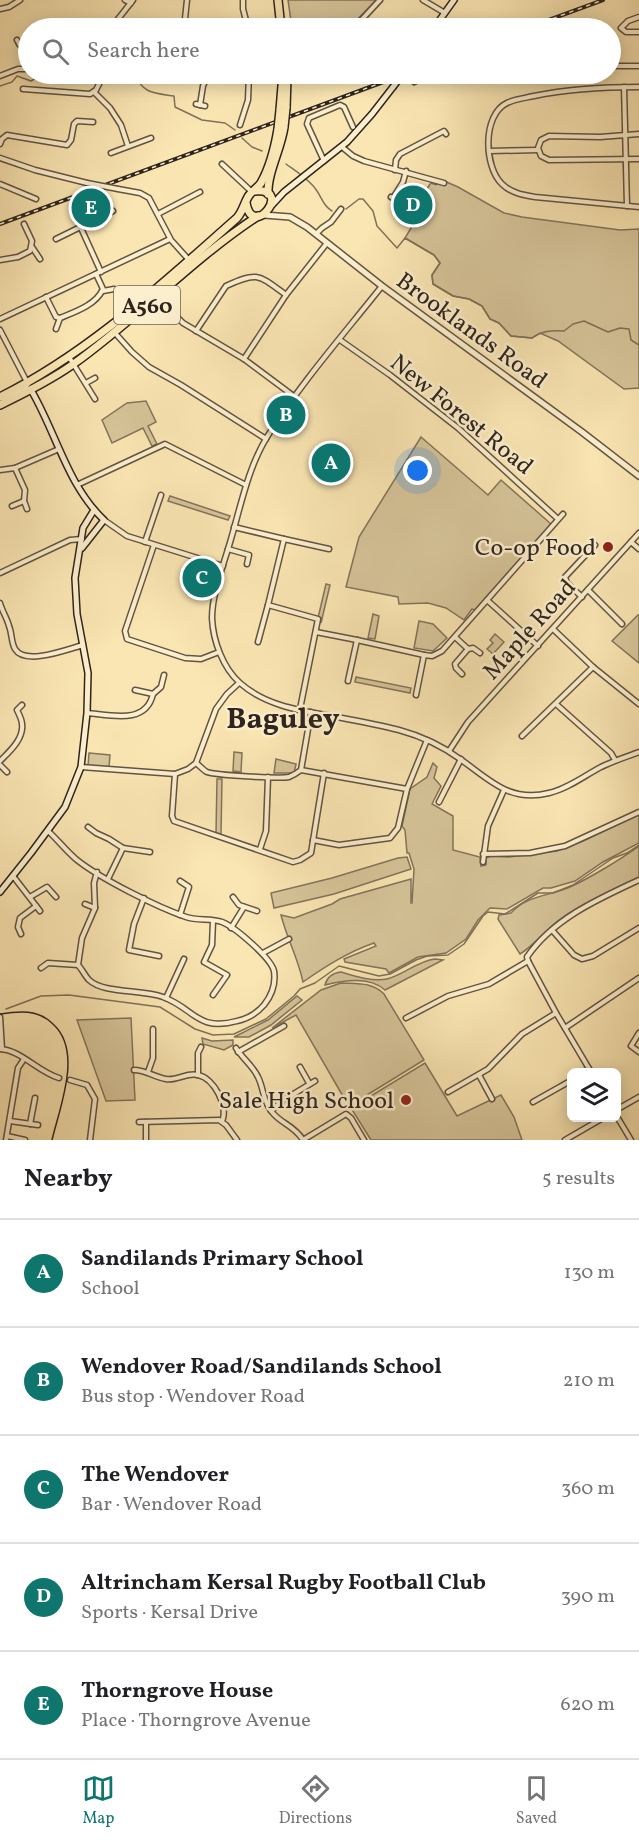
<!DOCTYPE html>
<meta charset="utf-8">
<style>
:root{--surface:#fff;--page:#f2f2f2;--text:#202124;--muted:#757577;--line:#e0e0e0;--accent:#0f766e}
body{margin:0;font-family:Vollkorn,serif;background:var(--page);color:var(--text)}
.controls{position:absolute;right:18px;bottom:18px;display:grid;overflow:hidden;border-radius:9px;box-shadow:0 3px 15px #0003}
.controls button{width:54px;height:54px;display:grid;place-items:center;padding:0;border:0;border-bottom:2px solid var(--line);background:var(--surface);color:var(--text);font:30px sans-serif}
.you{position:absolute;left:418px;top:471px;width:21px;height:21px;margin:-15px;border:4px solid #fff;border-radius:50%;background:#1a73e8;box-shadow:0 0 0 9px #1a73e833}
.badge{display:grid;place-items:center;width:39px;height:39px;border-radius:50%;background:var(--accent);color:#fff;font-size:20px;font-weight:700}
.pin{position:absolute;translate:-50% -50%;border:3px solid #fff;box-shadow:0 2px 6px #0006}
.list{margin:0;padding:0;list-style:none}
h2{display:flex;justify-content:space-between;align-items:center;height:78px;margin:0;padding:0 24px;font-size:26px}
h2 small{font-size:20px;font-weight:400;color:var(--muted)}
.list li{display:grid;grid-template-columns:39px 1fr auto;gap:18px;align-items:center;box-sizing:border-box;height:108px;padding:0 24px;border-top:2px solid var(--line)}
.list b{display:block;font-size:22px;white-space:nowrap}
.list p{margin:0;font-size:20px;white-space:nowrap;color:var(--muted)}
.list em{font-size:20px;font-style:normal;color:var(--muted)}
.icon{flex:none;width:33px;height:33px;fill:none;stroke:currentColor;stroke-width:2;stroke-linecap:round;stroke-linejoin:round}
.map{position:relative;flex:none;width:639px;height:1140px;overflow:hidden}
.search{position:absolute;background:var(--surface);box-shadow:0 3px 15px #0003;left:18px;right:18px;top:18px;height:66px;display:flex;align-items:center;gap:15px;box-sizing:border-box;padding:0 21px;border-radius:33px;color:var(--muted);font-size:22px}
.sheet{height:618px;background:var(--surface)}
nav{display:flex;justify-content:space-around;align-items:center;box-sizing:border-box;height:84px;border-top:2px solid var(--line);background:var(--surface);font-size:16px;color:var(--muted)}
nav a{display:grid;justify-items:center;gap:3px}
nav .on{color:var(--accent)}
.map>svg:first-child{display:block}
.green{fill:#d7c59a;stroke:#83745c;stroke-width:1.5}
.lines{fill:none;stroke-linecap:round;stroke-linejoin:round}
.stream{stroke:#7f7158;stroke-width:1.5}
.minor-casing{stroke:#625442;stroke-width:7}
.tertiary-casing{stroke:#625442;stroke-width:8}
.secondary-casing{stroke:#2f241d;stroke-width:8}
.trunk-casing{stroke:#2f241d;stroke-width:10}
.minor{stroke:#fcefce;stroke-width:4}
.tertiary{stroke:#fcefce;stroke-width:5}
.secondary{stroke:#fcefce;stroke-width:5}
.trunk{stroke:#fae6b3;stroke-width:7}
.tram{stroke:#2f241d;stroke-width:1.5}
.rail-casing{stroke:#2f241d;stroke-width:4}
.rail{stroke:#fcefce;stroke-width:1.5;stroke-dasharray:4.5;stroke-linecap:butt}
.minor-bridge-casing{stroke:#625442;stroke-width:7;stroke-linecap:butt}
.secondary-bridge-casing{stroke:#2f241d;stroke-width:8;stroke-linecap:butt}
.trunk-bridge-casing{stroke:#2f241d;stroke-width:10;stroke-linecap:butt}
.minor-bridge{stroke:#fcefce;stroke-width:4}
.secondary-bridge{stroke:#fcefce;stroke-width:5}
.trunk-bridge{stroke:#fae6b3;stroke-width:7}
.poi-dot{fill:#8f2418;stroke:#fcefce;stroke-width:2}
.labels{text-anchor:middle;stroke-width:5;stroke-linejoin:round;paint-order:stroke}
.shield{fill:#fcefce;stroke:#6c6152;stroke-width:1.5}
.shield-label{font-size:22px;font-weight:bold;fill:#2f241d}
.street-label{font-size:24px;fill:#2f241d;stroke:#fcefce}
.poi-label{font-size:24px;fill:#2f241d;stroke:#fcefce;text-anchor:end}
.district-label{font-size:30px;font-weight:bold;fill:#2f241d;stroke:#fcefce}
</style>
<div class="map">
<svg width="639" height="1140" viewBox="0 0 639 1140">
<rect width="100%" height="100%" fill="#fae6b3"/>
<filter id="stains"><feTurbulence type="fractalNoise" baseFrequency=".00333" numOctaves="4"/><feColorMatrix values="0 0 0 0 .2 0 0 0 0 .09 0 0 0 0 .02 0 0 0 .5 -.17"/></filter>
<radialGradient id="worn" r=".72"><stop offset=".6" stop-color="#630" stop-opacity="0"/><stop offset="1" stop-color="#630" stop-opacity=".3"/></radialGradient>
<!-- green -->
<g class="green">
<path d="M288 0H376L349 28H292Z"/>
<path d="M442 180 458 187 504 213 522 217 620 230 639 229V388L624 389 558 341 540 333 532 338 511 336 499 323 490 319 482 306 469 299 453 296 433 284 432 275 440 263 434 255 405 238 423 208 417 202 431 183 436 185Z"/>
<path d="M146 401 156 422 148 426 157 444 152 446 143 428 112 443 102 420 127 403Z"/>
<path d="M421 437 488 495 501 480 551 524 475 610 472 609 464 620 446 608 428 603 399 604 398 597 346 587 359 537Z"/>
<path d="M170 496 230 516 228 520 168 501Z"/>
<path d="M326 584 330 585 321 623V618H318Z"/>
<path d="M373 614 379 616 375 639 368 638Z"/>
<path d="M638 615H639V663L612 641Z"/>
<path d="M419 621 433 624 447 638 433 651 414 648Z"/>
<path d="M495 634 504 642 493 654 487 649 493 643 490 640Z"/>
<path d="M356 677 411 688 410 693 355 682Z"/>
<path d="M234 752 242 753 241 772 233 771Z"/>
<path d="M89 753 110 755 109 767 88 766Z"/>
<path d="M276 759 296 764 294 773H274Z"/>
<path d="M433 763 437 767 434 778 441 786 432 804 453 816V850L480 857 481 866 486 865V858L491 856 509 857 557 851 583 841 639 815V843L603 862 575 881 551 888H543L507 909 490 908 478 920 466 939 446 953 418 957 389 973 386 969 345 962 344 959 376 946 374 943C348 952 326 966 303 982 298 958 287 939 281 915L294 918 332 904 340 899 411 879V903H412L414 869 409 853H407L405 830 402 826 410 789 427 777Z"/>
<path d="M217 779H222L221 834 216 833Z"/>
<path d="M639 846V879C612 891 582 903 559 920 544 931 536 944 520 954L498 919 499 915 511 913C527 895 550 896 570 887 590 878 621 859 639 846Z"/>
<path d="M407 857 411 869 334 894 274 908 271 893 332 878 398 858Z"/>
<path d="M435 959 443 960 385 990C370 976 344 980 325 985 327 977 333 973 341 972 354 976 373 982 387 979 404 975 417 961 435 959Z"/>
<path d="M341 983C357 984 372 982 384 994L424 1060 354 1103 348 1105 296 1015 272 1028 321 990Z"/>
<path d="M297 996 302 1000 271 1025 249 1037H234L268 1020Z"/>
<path d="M131 1018 135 1100 106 1101 77 1020Z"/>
<path d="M202 1038 212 1041 233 1040V1045L224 1050 203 1044Z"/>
<path d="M425 1063 457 1116 501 1095 514 1117 522 1140H371L351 1108Z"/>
</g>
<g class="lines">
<!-- stream -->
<g class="stream">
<path d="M134 74C144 94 153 93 174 96L175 107 202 120 225 123 235 130"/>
<path d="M0 86 12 82 17 76 31 81 43 74"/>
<path d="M242 138 252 147 262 151"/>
<path d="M286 164C297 172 310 180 317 191 322 198 323 206 332 211"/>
<path d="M346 209 359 199H363L373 211 377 226 397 248 405 238 434 255 440 263 432 275 433 284 453 296 469 299 482 306 490 319 499 323 511 336 532 338C542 331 551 330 564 331L573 324 584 321 608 332 620 328 629 329 631 340 639 345"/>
<path d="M6 1009 41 996 69 995 160 1007 195 1029 213 1035 234 1034 266 1019 294 996 300 989 315 983 339 966 379 976 390 974 416 960 427 956 448 955 464 944 483 916 488 912 505 914 538 893H553L573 885 613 858 627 853 639 845"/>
</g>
<!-- minor casing -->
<g class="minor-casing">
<g id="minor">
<path d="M125 0 131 3"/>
<path d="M243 0V9L248 28"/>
<path d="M423 0 445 13"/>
<path d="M0 9 9 7 20 0"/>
<path d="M639 17 628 21 621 28 626 32H639"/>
<path d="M363 19 372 28"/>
<path d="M111 28 133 0"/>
<path d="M184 28 187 0"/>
<path d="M354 28 380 0"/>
<path d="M17 40 26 54 28 64"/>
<path d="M19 44 25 40"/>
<path d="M610 66H639"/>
<path d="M201 74 205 78 210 80 249 78"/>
<path d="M0 76 18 69H28"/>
<path d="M414 82 430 74"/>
<path d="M624 87 627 206"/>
<path d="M639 87C604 87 568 89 534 96 525 98 515 99 507 103 482 115 484 167 502 184 511 193 523 195 535 197L639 207"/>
<path d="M23 89 90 94 96 90 104 74"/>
<path d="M94 92 110 108 121 125 128 146"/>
<path d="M196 104 205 106"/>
<path d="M200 105 203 86 206 79"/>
<path d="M240 125 248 100 249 74"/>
<path d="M639 134 600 137 549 136 541 140 538 148 541 156 549 160 639 159"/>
<path d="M0 144 2 139 7 135 67 145 71 140 74 124 77 121 93 122"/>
<path d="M342 147 353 156 364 161 444 183"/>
<path d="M490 151 538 150"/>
<path d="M111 153 151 138"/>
<path d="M0 158 35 170 87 183"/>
<path d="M324 161 307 124 309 118 340 105 344 107 353 127"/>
<path d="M222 164 252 192"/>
<path d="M395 170 396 160 400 154 444 131 446 134"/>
<path d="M0 184 36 199"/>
<path d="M118 189 140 193 149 198 171 240 189 260"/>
<path d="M391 197 393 198 403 182 406 171"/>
<path d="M158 214 200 192"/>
<path d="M81 228 101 272"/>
<path d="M316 234 322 228 331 222 341 209"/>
<path d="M56 239 113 211"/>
<path d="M32 247 40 259"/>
<path d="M0 260 18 257 30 251 32 241 24 224"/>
<path d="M382 286C343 335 300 384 267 437 248 468 241 505 231 539 224 564 212 593 212 618 213 641 223 668 240 683 267 707 304 711 337 717 358 721 379 725 399 730 421 736 441 745 460 759 489 779 509 803 549 793 567 789 584 776 601 767 613 761 626 757 639 752"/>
<path d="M103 291 114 289"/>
<path d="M46 297 56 317 60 318C75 312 96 305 103 289L96 274"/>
<path d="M170 310 183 323 244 359 295 397"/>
<path d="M0 319 170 239"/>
<path d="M56 329 60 318"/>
<path d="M0 330 28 384"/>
<path d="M196 331 226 286C258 271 259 275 286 295"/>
<path d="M115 333 132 352 149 367 181 385 266 439"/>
<path d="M340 340 390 375 458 428 558 519"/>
<path d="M69 357 95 399"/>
<path d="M244 359 286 295 327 243"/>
<path d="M86 383 95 378"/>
<path d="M15 468 25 490 24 501 27 509"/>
<path d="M0 470 15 468 59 449"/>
<path d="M77 485 165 444 246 485"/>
<path d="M12 506 24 501"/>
<path d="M104 520 127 536 223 566"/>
<path d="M234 527 284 539 268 605 318 619 300 709"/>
<path d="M284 539 329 549"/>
<path d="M145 542 161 495"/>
<path d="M631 542 639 549"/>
<path d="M154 545 125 631 127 639 185 658 201 659 219 652"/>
<path d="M228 549 249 555 247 564"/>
<path d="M0 573 70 540 82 539"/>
<path d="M588 590 622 624"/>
<path d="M582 597 567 583 565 577 595 545"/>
<path d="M487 600 538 646"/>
<path d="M0 603C2 611 7 618 9 626 12 633 11 642 15 649 25 666 68 649 83 645"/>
<path d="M553 629 593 667 639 704"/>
<path d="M316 632 357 640 424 655 432 656 442 651 563 514"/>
<path d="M455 637 468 649 473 648 480 653"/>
<path d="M258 642 268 605"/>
<path d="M462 674 456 668 455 664 468 649"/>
<path d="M348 681 357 640"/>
<path d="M135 690 153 694 161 687 164 675"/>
<path d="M416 695 424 655"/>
<path d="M556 704 611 753 615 760"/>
<path d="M87 713C111 715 146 725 153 694"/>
<path d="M522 736 593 667"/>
<path d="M449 751 468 722 639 533"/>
<path d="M0 761C9 752 24 739 22 724 22 720 19 714 17 710L22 705"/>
<path d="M196 763C199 765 203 770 207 772 214 775 280 779 289 777 294 775 297 773 301 770L311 712"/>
<path d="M0 765 7 772"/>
<path d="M81 767 175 774 188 769 196 763 216 709 227 694 239 683"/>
<path d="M301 770 407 789"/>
<path d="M175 774 172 816 174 821 293 862 300 860 311 853 324 773"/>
<path d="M439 802 461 759"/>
<path d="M88 827 96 833 109 839 123 848 150 852"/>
<path d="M48 831C58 840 67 852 77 860 101 879 157 907 186 917 197 921 211 918 222 922 235 927 271 958 274 971 276 984 272 995 264 1005 257 1013 247 1019 237 1021 197 1032 194 1008 163 997 142 989 104 994 89 980 85 976 82 969 78 965L82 938 95 908 94 883 97 872"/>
<path d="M313 840 339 845 390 838 398 828 407 789 427 740"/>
<path d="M260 849 266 831 268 777"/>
<path d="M483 854 530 853 565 846 639 812"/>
<path d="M483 862 488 826 504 790"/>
<path d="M13 876 40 911"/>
<path d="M108 879 123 848"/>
<path d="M180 881 189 887 180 915"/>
<path d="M30 897 47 887 56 897"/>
<path d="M233 897 239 905 257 911"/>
<path d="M144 898 134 924 129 950 159 956"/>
<path d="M85 904 95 908"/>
<path d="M231 928 244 907"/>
<path d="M552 930 574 955 582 959 593 956 639 928"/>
<path d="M21 934 18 927 20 918 36 906"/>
<path d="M263 953 289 939"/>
<path d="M528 961 527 957C553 919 598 899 639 880"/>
<path d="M528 961 556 1013 591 1072"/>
<path d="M41 968 48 963 78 965"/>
<path d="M213 995 227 975 204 962 212 945 213 921"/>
<path d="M166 998 184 959"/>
<path d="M0 1017 2 1049"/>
<path d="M406 1018 448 996 489 984 528 961"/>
<path d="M565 1028 639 978"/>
<path d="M639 1033 631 1046 639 1052"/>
<path d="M236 1048C242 1058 253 1066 258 1077 264 1089 263 1102 272 1112 281 1124 294 1125 303 1140"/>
<path d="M0 1049C21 1050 38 1072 59 1078"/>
<path d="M238 1052 284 1026"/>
<path d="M300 1067 309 1083"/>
<path d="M134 1070C146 1070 154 1077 166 1079 177 1081 187 1072 198 1075 214 1078 229 1107 222 1121"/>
<path d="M148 1072 153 1058V1029"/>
<path d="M583 1072 589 1069"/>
<path d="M198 1075V1053L201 1047"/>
<path d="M479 1075 492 1099"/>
<path d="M70 1080 87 1085 95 1099 90 1140"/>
<path d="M448 1092 488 1069 522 1034 556 1013"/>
<path d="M533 1102 572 1080"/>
<path d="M616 1110 639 1097"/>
<path d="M271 1111 282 1101 315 1081"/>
<path d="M616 1115 631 1140"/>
<path d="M10 1121 38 1125"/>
<path d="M139 1122 219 1120 226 1125 237 1140"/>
<path d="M146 1122V1140"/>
<path d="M30 1124 35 1098"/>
<path d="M7 1136 25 1140"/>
<path d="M6 1140 18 1068 24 1059"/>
<path d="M303 1140 346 1114 351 1118 364 1140"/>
<path d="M565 1140 603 1118"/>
</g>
</g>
<!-- tertiary casing -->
<g class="tertiary-casing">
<path id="tertiary" d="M264 215 290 217 307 227 382 286 582 432 639 476"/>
</g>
<!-- secondary casing -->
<g class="secondary-casing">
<g id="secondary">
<path d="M434 28 454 0"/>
<path d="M272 205 284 192 347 142 372 114 393 87"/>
<path d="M2 398 26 388 31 390C56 432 67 485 104 520L82 548"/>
<path d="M0 892 31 853 65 807 81 767 87 713 88 673 77 614 75 578 83 528 94 510"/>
</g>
</g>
<!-- trunk casing -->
<g class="trunk-casing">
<g id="trunk">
<path d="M278 0 281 28"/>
<path d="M285 74 287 78 286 108"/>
<path d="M280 110 283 74"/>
<path d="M268 194C267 173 281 149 284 127"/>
<path d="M246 203C253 241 294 187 255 191"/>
<path d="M0 397C89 353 163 283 237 218 243 211 244 204 248 197 251 191 257 189 261 183 270 167 275 147 278 129"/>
<path d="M0 405C25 393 49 381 72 365 137 319 192 259 258 216"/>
</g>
</g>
<!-- minor -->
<use href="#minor" class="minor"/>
<!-- tertiary -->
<use href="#tertiary" class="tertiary"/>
<!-- secondary -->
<use href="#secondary" class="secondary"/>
<!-- trunk -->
<use href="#trunk" class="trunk"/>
<!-- tram -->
<path class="tram" d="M0 1014C19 1011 38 1009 53 1024 83 1051 60 1106 52 1140"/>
<!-- rail casing -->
<g class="rail-casing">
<g id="rail">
<path d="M527 28 603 0"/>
<path d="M0 224 405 74"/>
</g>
</g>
<!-- rail -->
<use href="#rail" class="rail"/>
<!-- minor-bridge casing -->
<g class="minor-bridge-casing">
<path id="minor-bridge" d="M87 183 118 189"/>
</g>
<!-- secondary-bridge casing -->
<g class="secondary-bridge-casing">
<path id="secondary-bridge" d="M393 87 403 74"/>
</g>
<!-- trunk-bridge casing -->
<g class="trunk-bridge-casing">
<g id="trunk-bridge">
<path d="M284 127 286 108"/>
<path d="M278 129 280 110"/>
</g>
</g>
<!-- minor-bridge -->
<use href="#minor-bridge" class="minor-bridge"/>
<!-- secondary-bridge -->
<use href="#secondary-bridge" class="secondary-bridge"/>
<!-- trunk-bridge -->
<use href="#trunk-bridge" class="trunk-bridge"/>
</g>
<!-- markers -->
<g class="poi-dot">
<circle cx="608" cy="547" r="6"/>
<circle cx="406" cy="1100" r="6"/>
</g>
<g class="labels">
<!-- shield labels -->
<rect class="shield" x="114" y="286" width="66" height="38" rx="4.5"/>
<g class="shield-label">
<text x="147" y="313">A560</text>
</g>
<!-- street labels -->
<g class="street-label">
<text transform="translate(472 330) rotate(36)" y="8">Brooklands Road</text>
<text transform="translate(462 414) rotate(39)" y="8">New Forest Road</text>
<text transform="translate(529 629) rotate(-48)" y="8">Maple Road</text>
</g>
<!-- poi labels -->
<g class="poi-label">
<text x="596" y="555">Co-op Food</text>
<text x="394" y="1108">Sale High School</text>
</g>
<!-- district labels -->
<g class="district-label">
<text x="283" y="728">Baguley</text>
</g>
</g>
<rect width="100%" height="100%" filter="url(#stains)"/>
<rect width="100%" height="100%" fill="url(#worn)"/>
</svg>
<div class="controls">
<button><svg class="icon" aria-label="layers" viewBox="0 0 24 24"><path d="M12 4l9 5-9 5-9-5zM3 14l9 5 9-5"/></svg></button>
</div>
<div class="you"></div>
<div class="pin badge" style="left:331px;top:463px">A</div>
<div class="pin badge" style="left:286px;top:415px">B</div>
<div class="pin badge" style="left:202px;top:578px">C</div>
<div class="pin badge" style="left:413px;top:205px">D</div>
<div class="pin badge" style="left:91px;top:208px">E</div>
<div class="search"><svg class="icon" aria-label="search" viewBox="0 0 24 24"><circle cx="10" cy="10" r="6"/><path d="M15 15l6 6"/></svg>Search here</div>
</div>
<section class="sheet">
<h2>Nearby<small>5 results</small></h2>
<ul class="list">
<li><span class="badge">A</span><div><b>Sandilands Primary School</b><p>School</p></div><em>130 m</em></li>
<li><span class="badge">B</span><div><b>Wendover Road/Sandilands School</b><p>Bus stop · Wendover Road</p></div><em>210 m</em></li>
<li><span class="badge">C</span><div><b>The Wendover</b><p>Bar · Wendover Road</p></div><em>360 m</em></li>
<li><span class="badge">D</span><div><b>Altrincham Kersal Rugby Football Club</b><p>Sports · Kersal Drive</p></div><em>390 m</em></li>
<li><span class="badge">E</span><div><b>Thorngrove House</b><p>Place · Thorngrove Avenue</p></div><em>620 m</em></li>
</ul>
</section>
<nav>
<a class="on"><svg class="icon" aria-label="map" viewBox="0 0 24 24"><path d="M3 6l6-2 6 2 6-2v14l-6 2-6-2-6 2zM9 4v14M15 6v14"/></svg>Map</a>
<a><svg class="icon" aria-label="directions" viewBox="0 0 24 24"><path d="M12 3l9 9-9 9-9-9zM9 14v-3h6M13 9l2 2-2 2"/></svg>Directions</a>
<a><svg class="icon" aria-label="saved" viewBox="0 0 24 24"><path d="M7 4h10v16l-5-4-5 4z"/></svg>Saved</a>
</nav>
